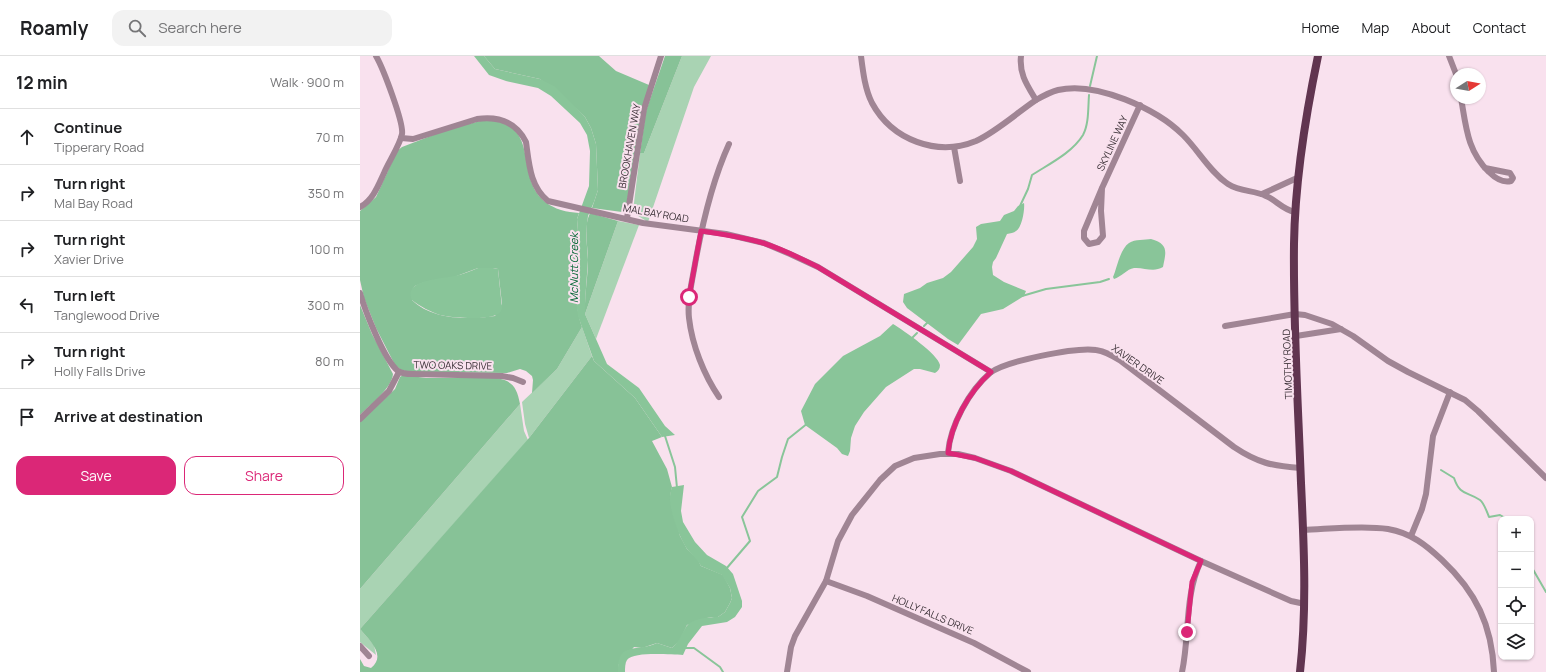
<!DOCTYPE html>
<meta charset="utf-8">
<style>
:root{--surface:#fff;--page:#f2f2f2;--text:#202124;--muted:#757577;--line:#e0e0e0;--accent:#db2777}
body{margin:0;font-family:Manrope,sans-serif;background:var(--page);color:var(--text)}
.controls{position:absolute;right:12px;bottom:12px;display:grid;overflow:hidden;border-radius:8px;box-shadow:0 1px 3px #0004}
.controls button{width:36px;height:36px;display:grid;place-items:center;padding:0;border:0;border-bottom:1px solid var(--line);background:var(--surface);color:var(--text);font:20px sans-serif}
.compass{position:absolute;left:1090px;top:12px;width:36px;height:36px;border-radius:50%;background:var(--surface);box-shadow:0 1px 3px #0004;rotate:79deg}
.stop{position:absolute;width:12px;height:12px;margin:-9px;border:3px solid #db2777;border-radius:50%;background:#fff}
.stop.end{background:#db2777;border-color:#fff;box-shadow:0 1px 4px #0008}
.list{margin:0;padding:0;list-style:none}
h2{display:flex;justify-content:space-between;align-items:center;height:52px;margin:0;padding:0 16px;font-size:17px}
h2 small{font-size:13px;font-weight:400;color:var(--muted)}
.list li{display:grid;grid-template-columns:26px 1fr auto;gap:12px;align-items:center;box-sizing:border-box;height:56px;padding:0 16px;border-top:1px solid var(--line)}
.list b{display:block;font-size:15px;white-space:nowrap}
.list p{margin:0;font-size:13px;white-space:nowrap;color:var(--muted)}
.list em{font-size:13px;font-style:normal;color:var(--muted)}
.actions{display:flex;gap:8px;padding:12px 16px}
.actions a{flex:1;padding:9px 0;border:1px solid var(--accent);border-radius:12px;text-align:center;font-size:14px;color:var(--accent)}
.actions .main{background:var(--accent);color:#fff}
.icon{flex:none;width:22px;height:22px;fill:none;stroke:currentColor;stroke-width:2;stroke-linecap:round;stroke-linejoin:round}
.map{position:relative;flex:none;width:1186px;height:616px;overflow:hidden}
header{display:flex;align-items:center;gap:24px;box-sizing:border-box;height:56px;padding:0 20px;background:var(--surface);border-bottom:1px solid var(--line)}
header strong{font-size:19px}
nav{display:flex;gap:22px;margin-inline-start:auto;font-size:14px}
.search{width:280px;height:36px;background:var(--page);display:flex;align-items:center;gap:10px;box-sizing:border-box;padding:0 14px;border-radius:12px;color:var(--muted);font-size:15px}
main{display:flex}
aside{flex:1;background:var(--surface)}
.map>svg:first-child{display:block}
.green{fill:#a9d3b3}
.forest{fill:#87c297;fill-rule:evenodd}
.water{fill:#89c599}
.lines{fill:none;stroke-linecap:round;stroke-linejoin:round}
.stream{stroke:#89c599;stroke-width:2}
.minor{stroke:#a08594;stroke-width:6}
.major{stroke:#613550;stroke-width:8}
.route{stroke:#db2777;stroke-width:5}
.labels{text-anchor:middle;stroke-width:4;stroke-linejoin:round;paint-order:stroke}
.street-label{font-size:10px;fill:#3a3036;stroke:#f9e1ee}
.water-label{font-size:11px;font-style:italic;fill:#036834;stroke:#f9e1ee}
</style>
<header>
<strong>Roamly</strong>
<div class="search"><svg class="icon" aria-label="search" viewBox="0 0 24 24"><circle cx="10" cy="10" r="6"/><path d="M15 15l6 6"/></svg>Search here</div>
<nav><a>Home</a><a>Map</a><a>About</a><a>Contact</a></nav>
</header>
<main>
<aside>
<h2>12 min<small>Walk · 900 m</small></h2>
<ul class="list">
<li><svg class="icon" aria-label="ahead" viewBox="0 0 24 24"><path d="M12 20V5M6 11l6-6 6 6"/></svg><div><b>Continue</b><p>Tipperary Road</p></div><em>70 m</em></li>
<li><svg class="icon" aria-label="right" viewBox="0 0 24 24"><path d="M7 20v-9h11M14 6l5 5-5 5"/></svg><div><b>Turn right</b><p>Mal Bay Road</p></div><em>350 m</em></li>
<li><svg class="icon" aria-label="right" viewBox="0 0 24 24"><path d="M7 20v-9h11M14 6l5 5-5 5"/></svg><div><b>Turn right</b><p>Xavier Drive</p></div><em>100 m</em></li>
<li><svg class="icon" aria-label="left" viewBox="0 0 24 24"><path d="M17 20v-9H6M10 6l-5 5 5 5"/></svg><div><b>Turn left</b><p>Tanglewood Drive</p></div><em>300 m</em></li>
<li><svg class="icon" aria-label="right" viewBox="0 0 24 24"><path d="M7 20v-9h11M14 6l5 5-5 5"/></svg><div><b>Turn right</b><p>Holly Falls Drive</p></div><em>80 m</em></li>
<li><svg class="icon" aria-label="arrive" viewBox="0 0 24 24"><path d="M6 21V4h12l-3 4 3 4H6"/></svg><div><b>Arrive at destination</b></div></li>
</ul>
<div class="actions"><a class="main">Save</a><a>Share</a></div>
</aside>
<div class="map">
<svg width="1186" height="616" viewBox="0 0 1186 616">
<rect width="100%" height="100%" fill="#f9e1ee"/>
<!-- green -->
<g class="green">
<path d="M322 0H351L334 31 288 166 275 158 273 155 280 97H284Z"/>
<path d="M258 165 279 169 236 283 225 258Z"/>
<path d="M222 271 232 300 169 382 165 368 162 346 197 313Z"/>
<path d="M160 348 164 375 168 384 0 573V533Z"/>
<path d="M0 573 14 589 16 599 0 586Z"/>
</g>
<!-- forest -->
<g class="forest">
<path d="M124 0H239L256 15 289 29 266 151 262 156 232 152 238 134 236 88 231 72 225 61 212 49 180 23 135 13Z"/>
<path d="M305 0H322L284 97H280L286 55Z"/>
<path d="M128 63C134 65 143 66 149 70 178 87 153 138 201 154 207 156 213 156 219 157L217 163C218 177 220 192 219 207 219 231 213 246 222 271L197 313 172 337 173 324 172 320 166 315 160 313 147 317 50 316 41 314 35 309 16 272 4 242 0 224V155L16 141 37 95 42 91 89 73ZM118 212H133L138 213 142 248 135 260C109 264 72 264 52 244V234L55 230 62 227 94 221Z"/>
<path d="M230 157 258 165 225 258C224 240 228 222 228 204 228 189 223 172 230 157Z"/>
<path d="M0 249 12 278 33 318C32 332 10 349 0 359Z"/>
<path d="M232 300 234 305 275 342 302 381 292 385 307 413 312 431 310 440 320 480 327 493 338 504 341 510 363 519 370 532 372 542 370 547 365 556 358 561H350L327 569 320 584 312 592 297 587 282 592 274 591 258 609V616H0V603L4 610 11 612C27 599 9 584 0 573L169 382Z"/>
<path d="M43 319 66 322H137C153 325 157 332 160 348L0 533V366L35 333 40 321Z"/>
</g>
<!-- water -->
<g class="water">
<path d="M114 0H124L135 13 180 23 194 30 225 61 231 72 236 88 238 134 234 146 228 160 226 177 228 204 225 246V258L247 308 279 332 305 370 315 379 302 381 275 342 234 305 218 260 216 245 220 206 217 163 229 130 230 95 227 79 220 67 191 40 178 32 146 25 129 19Z"/>
<path d="M664 147C665 153 662 172 656 175 654 177 650 177 647 178L636 202 633 206 632 211 633 219 644 226 666 235 664 240 643 253 621 258 598 289 588 283 547 252 543 246 544 238 560 232 567 227 583 222 591 216 613 191 617 183 616 171 621 168 640 165 644 159 654 155 658 150Z"/>
<path d="M791 183C809 188 806 196 803 211 793 217 784 211 774 212 767 213 761 221 754 223L753 221C757 212 760 193 769 187 775 183 785 184 791 183Z"/>
<path d="M118 212H133L138 213 142 252C141 256 139 258 136 259 124 264 93 262 80 259 71 256 59 250 52 244 43 223 83 223 94 220 102 219 110 215 118 212Z"/>
<path d="M533 268C543 274 578 298 580 309 580 313 578 315 575 317L560 313H554L526 331 504 356 495 370 491 382 490 395 488 400 482 398 477 392 445 369 441 355 455 328 483 300 520 280Z"/>
<path d="M324 429 321 455 323 466 335 486 347 499 366 510 373 518 382 545V551L375 561 367 566 342 570 328 588 323 599C312 599 274 595 267 604 265 607 265 612 265 616H258C257 584 277 597 297 587L312 592C319 585 321 579 326 571 332 562 348 561 358 561L365 556 370 547 372 542 370 532 362 519 341 510C337 503 332 499 327 493 319 481 309 454 310 440 310 437 311 434 312 431Z"/>
</g>
<g class="lines">
<!-- stream -->
<g class="stream">
<path d="M730 30 737 0"/>
<path d="M660 150 668 133 672 119C689 108 712 97 723 79 729 68 728 52 729 39"/>
<path d="M662 240 686 233 740 226 749 223"/>
<path d="M564 270 569 265"/>
<path d="M552 282 557 277"/>
<path d="M305 380 315 411 317 432"/>
<path d="M1081 414 1094 422C1100 440 1107 435 1120 444 1124 447 1127 456 1129 461L1140 459 1147 463"/>
<path d="M1171 510 1186 536"/>
<path d="M366 513 390 485 382 461 398 435 417 421 422 401 428 383 448 367"/>
<path d="M323 592H334L360 611 363 616"/>
</g>
<!-- minor -->
<g class="minor">
<path d="M501 0C503 16 505 33 512 47 532 84 577 101 616 85 636 76 658 56 676 44 667 29 659 18 661 0"/>
<path d="M1089 0 1096 18"/>
<path d="M1101 42C1106 70 1107 95 1129 116 1135 122 1143 127 1151 125L1153 122 1150 117 1125 112"/>
<path d="M676 44C683 40 690 36 698 34 736 25 797 53 823 79 839 95 850 116 868 128 880 136 894 134 906 140 916 144 923 154 935 156"/>
<path d="M41 82 53 83 117 63C138 60 156 66 166 86 169 107 170 131 188 145L283 167 366 178 404 187 430 198 458 211 631 316"/>
<path d="M594 91 600 125"/>
<path d="M742 132 741 155 743 180 738 186 729 188 724 182V175L742 132 780 49"/>
<path d="M902 138 937 122"/>
<path d="M0 151C13 144 18 130 24 117 29 105 40 89 42 78 44 67 23 12 16 0"/>
<path d="M267 162 284 53 301 0"/>
<path d="M0 237C5 254 24 304 38 315 42 318 48 318 53 318L142 320 153 322 163 326"/>
<path d="M865 270 935 258 945 259 972 268 993 280 1028 305 1048 316 1105 344 1118 355 1186 422"/>
<path d="M936 280 981 273"/>
<path d="M359 341C344 319 332 289 329 262 327 244 332 226 335 208 342 169 353 123 369 88"/>
<path d="M0 363 29 335 39 316"/>
<path d="M588 397C590 370 609 335 630 317 645 305 716 291 736 294 745 295 753 300 761 305L874 391C898 407 912 410 941 412"/>
<path d="M943 474C969 473 1003 469 1028 473 1051 477 1066 489 1082 504 1116 536 1132 569 1134 616"/>
<path d="M1051 480 1062 453 1066 438 1073 380 1090 336"/>
<path d="M466 525 507 540 614 587 668 616"/>
<path d="M0 590 9 600"/>
<path d="M427 616 431 591 435 580 466 525 478 485 492 459 520 424 535 410 554 402 580 398H598L615 402 651 415 841 505 931 545 945 548"/>
<path d="M822 616C830 579 824 540 841 505"/>
</g>
<!-- major -->
<path class="major" d="M940 616C947 553 944 490 941 427 938 347 933 267 934 188 935 124 945 62 958 0"/>
</g>
<g class="lines">
<!-- route -->
<path class="route" d="M329 241 341 175C362 178 383 181 403 187 422 193 440 202 458 211L631 316C609 336 591 367 588 397L615 402 651 415 841 505 832 526 827 576"/>
</g>
<g class="labels">
<!-- street labels -->
<g class="street-label">
<text transform="translate(752 87) rotate(-65)" y="4">SKYLINE WAY</text>
<text transform="translate(269 90) rotate(-80)" y="4">BROOKHAVEN WAY</text>
<text transform="translate(296 157) rotate(10)" y="4">MAL BAY ROAD</text>
<text transform="translate(778 308) rotate(35)" y="4">XAVIER DRIVE</text>
<text transform="translate(927 308) rotate(-92)" y="4">TIMOTHY ROAD</text>
<text transform="translate(93 309) rotate(1)" y="4">TWO OAKS DRIVE</text>
<text transform="translate(573 558) rotate(23)" y="4">HOLLY FALLS DRIVE</text>
</g>
<!-- water labels -->
<g class="water-label">
<text transform="translate(214 212) rotate(-90)" y="4">McNutt Creek</text>
</g>
</g>
</svg>
<div class="controls">
<button>+</button>
<button>−</button>
<button><svg class="icon" aria-label="locate" viewBox="0 0 24 24"><circle cx="12" cy="12" r="6"/><path d="M12 2v4M12 18v4M2 12h4M18 12h4"/></svg></button>
<button><svg class="icon" aria-label="layers" viewBox="0 0 24 24"><path d="M12 4l9 5-9 5-9-5zM3 14l9 5 9-5"/></svg></button>
</div>
<svg class="compass" viewBox="-18 -18 36 36"><path d="M0-13l5 13h-10z" fill="#e53935"/><path d="M0 13l5-13h-10z" fill="#757577"/></svg>
<div class="stop" style="left:329px;top:241px"></div>
<div class="stop end" style="left:827px;top:576px"></div>
</div>
</main>
